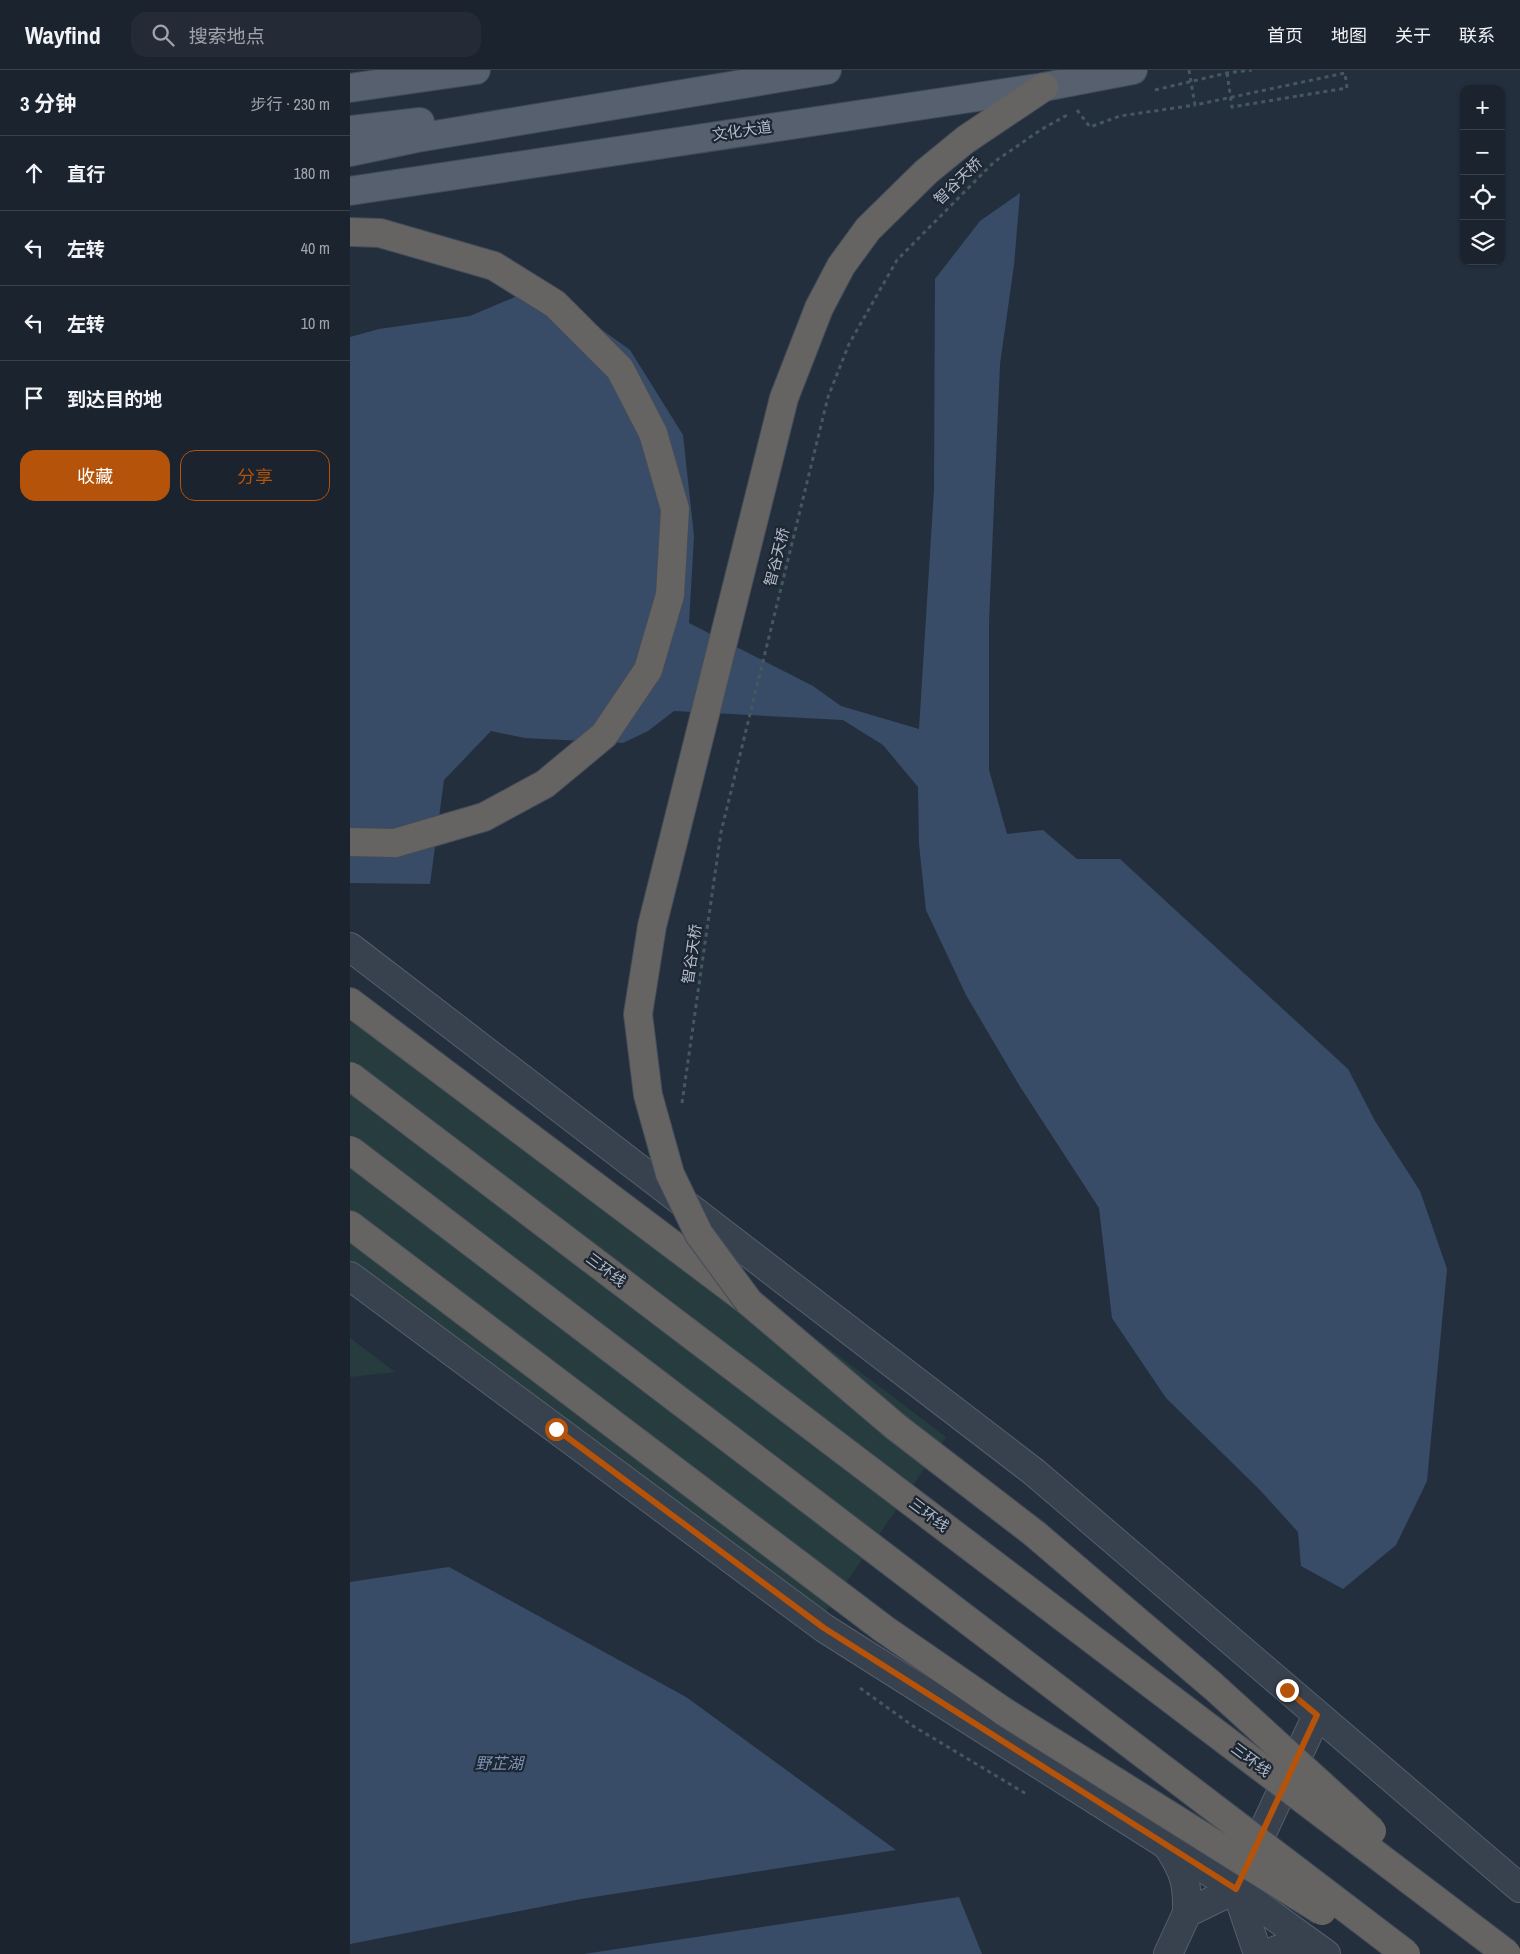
<!DOCTYPE html>
<html lang="zh">
<meta charset="utf-8">
<style>
:root{--surface:#1b232e;--page:#242b36;--text:#f1f3f6;--muted:#a0a4aa;--line:#39404a;--accent:#b45309}
body{margin:0;font-family:"Archivo Narrow","Noto Sans SC",sans-serif;background:var(--page);color:var(--text)}
.controls{position:absolute;right:15px;top:15px;display:grid;overflow:hidden;border-radius:10px;box-shadow:0 1px 4px #0004}
.controls button{width:45px;height:45px;display:grid;place-items:center;padding:0;border:0;border-bottom:1px solid var(--line);background:var(--surface);color:var(--text);font:25px sans-serif}
.stop{position:absolute;width:15px;height:15px;margin:-11px;border:4px solid #b45309;border-radius:50%;background:#fff}
.stop.end{background:#b45309;border-color:#fff;box-shadow:0 1px 5px #0008}
.list{margin:0;padding:0;list-style:none}
h2{display:flex;justify-content:space-between;align-items:center;height:65px;margin:0;padding:0 20px;font-size:21px}
h2 small{font-size:16px;font-weight:400;color:var(--muted)}
.list li{display:grid;grid-template-columns:32px 1fr auto;gap:15px;align-items:center;box-sizing:border-box;height:75px;padding:0 20px;border-top:1px solid var(--line)}
.list b{display:block;font-size:19px;white-space:nowrap}
.list em{font-size:16px;font-style:normal;color:var(--muted)}
.actions{display:flex;gap:10px;padding:15px 20px}
.actions a{flex:1;padding:11px 0;border:1px solid var(--accent);border-radius:15px;text-align:center;font-size:18px;color:var(--accent)}
.actions .main{background:var(--accent);color:#fff}
.icon{flex:none;width:28px;height:28px;fill:none;stroke:currentColor;stroke-width:2;stroke-linecap:round;stroke-linejoin:round}
.map{position:relative;flex:none;width:1170px;height:1884px;overflow:hidden}
header{display:flex;align-items:center;gap:30px;box-sizing:border-box;height:70px;padding:0 25px;background:var(--surface);border-bottom:1px solid var(--line)}
header strong{font-size:24px}
nav{display:flex;gap:28px;margin-inline-start:auto;font-size:18px}
.search{width:350px;height:45px;background:var(--page);display:flex;align-items:center;gap:12px;box-sizing:border-box;padding:0 18px;border-radius:15px;color:var(--muted);font-size:19px}
main{display:flex}
aside{flex:1;background:var(--surface)}
.map>svg:first-child{display:block}
.green{fill:#263c3f}
.water{fill:#394c67}
.lines{fill:none;stroke-linecap:round;stroke-linejoin:round}
.minor-casing{stroke:#565f6c;stroke-width:30}
.primary-casing{stroke:#414a57;stroke-width:30}
.trunk-casing{stroke:#434c59;stroke-width:30}
.path{stroke:#44595c;stroke-width:3;stroke-dasharray:4 4;stroke-linecap:butt}
.minor{stroke:#38414e;stroke-width:28}
.primary{stroke:#56606e;stroke-width:28}
.trunk{stroke:#656462;stroke-width:28}
.trunk-bridge-casing{stroke:#434c59;stroke-width:30;stroke-linecap:butt}
.path-bridge{stroke:#44595c;stroke-width:3;stroke-dasharray:4 4;stroke-linecap:butt}
.trunk-bridge{stroke:#656462;stroke-width:28}
.route{stroke:#b45309;stroke-width:6}
.labels{text-anchor:middle;stroke-width:4.5;stroke-linejoin:round;paint-order:stroke}
.street-label{font-size:15px;fill:#b4bcc9;stroke:#1d2633}
.water-label{font-size:16px;font-style:italic;fill:#7c92b1;stroke:#1d2633}
</style>
<header>
<strong>Wayfind</strong>
<div class="search"><svg class="icon" aria-label="search" viewBox="0 0 24 24"><circle cx="10" cy="10" r="6"/><path d="M15 15l6 6"/></svg>搜索地点</div>
<nav><a>首页</a><a>地图</a><a>关于</a><a>联系</a></nav>
</header>
<main>
<aside>
<h2>3 分钟<small>步行 · 230 m</small></h2>
<ul class="list">
<li><svg class="icon" aria-label="ahead" viewBox="0 0 24 24"><path d="M12 20V5M6 11l6-6 6 6"/></svg><div><b>直行</b></div><em>180 m</em></li>
<li><svg class="icon" aria-label="left" viewBox="0 0 24 24"><path d="M17 20v-9H6M10 6l-5 5 5 5"/></svg><div><b>左转</b></div><em>40 m</em></li>
<li><svg class="icon" aria-label="left" viewBox="0 0 24 24"><path d="M17 20v-9H6M10 6l-5 5 5 5"/></svg><div><b>左转</b></div><em>10 m</em></li>
<li><svg class="icon" aria-label="arrive" viewBox="0 0 24 24"><path d="M6 21V4h12l-3 4 3 4H6"/></svg><div><b>到达目的地</b></div></li>
</ul>
<div class="actions"><a class="main">收藏</a><a>分享</a></div>
</aside>
<div class="map">
<svg width="1170" height="1884" viewBox="0 0 1170 1884">
<rect width="100%" height="100%" fill="#242f3e"/>
<!-- green -->
<g class="green">
<path d="M0 916 596 1367 476 1542 0 1190Z"/>
<path d="M0 1268 45 1302 0 1307Z"/>
</g>
<!-- water -->
<g class="water">
<path d="M670 123 664 195 650 294 639 552V700L657 764 693 760 727 789H770L998 999 1025 1051 1070 1121 1097 1199 1077 1411 1046 1475 993 1519 951 1496 948 1462 910 1420 816 1328 762 1248 749 1138 669 1015 616 925 576 840 569 774 568 717 533 675 493 650 324 641 298 661 273 673 175 668 141 661 94 710 80 814 0 813V267L29 259 120 246 191 216 280 280 333 365 344 466 339 553 463 616 491 636 569 659 584 420 585 209 630 151Z"/>
<path d="M99 1497 336 1627 546 1780 231 1829 0 1874V1512Z"/>
<path d="M609 1827 632 1884H234Z"/>
</g>
<g class="lines">
<!-- minor casing -->
<g class="minor-casing">
<g id="minor">
<path d="M0 877 684 1402 1170 1818"/>
<path d="M0 1206 474 1558 886 1819 976 1884"/>
<path d="M818 1777C834 1801 838 1814 837 1843"/>
<path d="M886 1819 908 1884"/>
<path d="M818 1884 837 1843 886 1819 967 1645"/>
<path d="M919 1884C935 1874 953 1875 970 1882"/>
</g>
</g>
<!-- primary casing -->
<g class="primary-casing">
<g id="primary">
<path d="M0 18 126 0"/>
<path d="M0 60 70 52"/>
<path d="M0 82 67 68 477 0"/>
<path d="M0 121 694 17 783 0"/>
</g>
</g>
<!-- trunk casing -->
<g class="trunk-casing">
<g id="trunk">
<path d="M0 162 30 163 144 196 205 234 270 299 303 363 325 439 320 525 298 600 254 665 195 714 134 747 45 773 0 772"/>
<path d="M469 238 491 196 518 159 576 102 615 70 694 17"/>
<path d="M0 932 399 1232 546 1357"/>
<path d="M0 1155 534 1559 653 1641"/>
</g>
</g>
<!-- path -->
<g class="path">
<path d="M877 3 882 37 948 26"/>
<path d="M805 20 877 3 902 0"/>
<path d="M727 40 740 57 770 46 845 35"/>
<path d="M332 1033 371 762 478 327 499 274 547 190 644 92 692 59 719 44"/>
<path d="M510 1618 563 1656 678 1725"/>
</g>
<!-- minor -->
<use href="#minor" class="minor"/>
<!-- primary -->
<use href="#primary" class="primary"/>
<!-- trunk -->
<use href="#trunk" class="trunk"/>
<!-- trunk-bridge casing -->
<g class="trunk-bridge-casing">
<g id="trunk-bridge">
<path d="M0 1006 1157 1884"/>
<path d="M0 1080 1056 1884"/>
<path d="M399 1232 349 1164 320 1104 298 1025 288 944 302 856 434 328 469 238"/>
<path d="M546 1357 685 1464 863 1616 1022 1761"/>
<path d="M653 1641 972 1841"/>
</g>
</g>
<!-- path-bridge -->
<path class="path-bridge" d="M839 0 845 35 995 3 997 18 948 26"/>
<!-- trunk-bridge -->
<use href="#trunk-bridge" class="trunk-bridge"/>
</g>
<g class="lines">
<!-- route -->
<path class="route" d="M206 1359 474 1558 886 1819 967 1645 937 1620"/>
</g>
<g class="labels">
<!-- street labels -->
<g class="street-label">
<text transform="translate(392 61) rotate(-8)" y="5">文化大道</text>
<text transform="translate(608 111) rotate(-44)" y="5">智谷天桥</text>
<text transform="translate(427 487) rotate(-76)" y="5">智谷天桥</text>
<text transform="translate(342 884) rotate(-82)" y="5">智谷天桥</text>
<text transform="translate(256 1200) rotate(37)" y="5">三环线</text>
<text transform="translate(579 1445) rotate(37)" y="5">三环线</text>
<text transform="translate(901 1690) rotate(37)" y="5">三环线</text>
</g>
<!-- water labels -->
<g class="water-label">
<text x="149" y="1699">野芷湖</text>
</g>
</g>
</svg>
<div class="controls">
<button>+</button>
<button>−</button>
<button><svg class="icon" aria-label="locate" viewBox="0 0 24 24"><circle cx="12" cy="12" r="6"/><path d="M12 2v4M12 18v4M2 12h4M18 12h4"/></svg></button>
<button><svg class="icon" aria-label="layers" viewBox="0 0 24 24"><path d="M12 4l9 5-9 5-9-5zM3 14l9 5 9-5"/></svg></button>
</div>
<div class="stop" style="left:206px;top:1359px"></div>
<div class="stop end" style="left:937px;top:1620px"></div>
</div>
</main>
